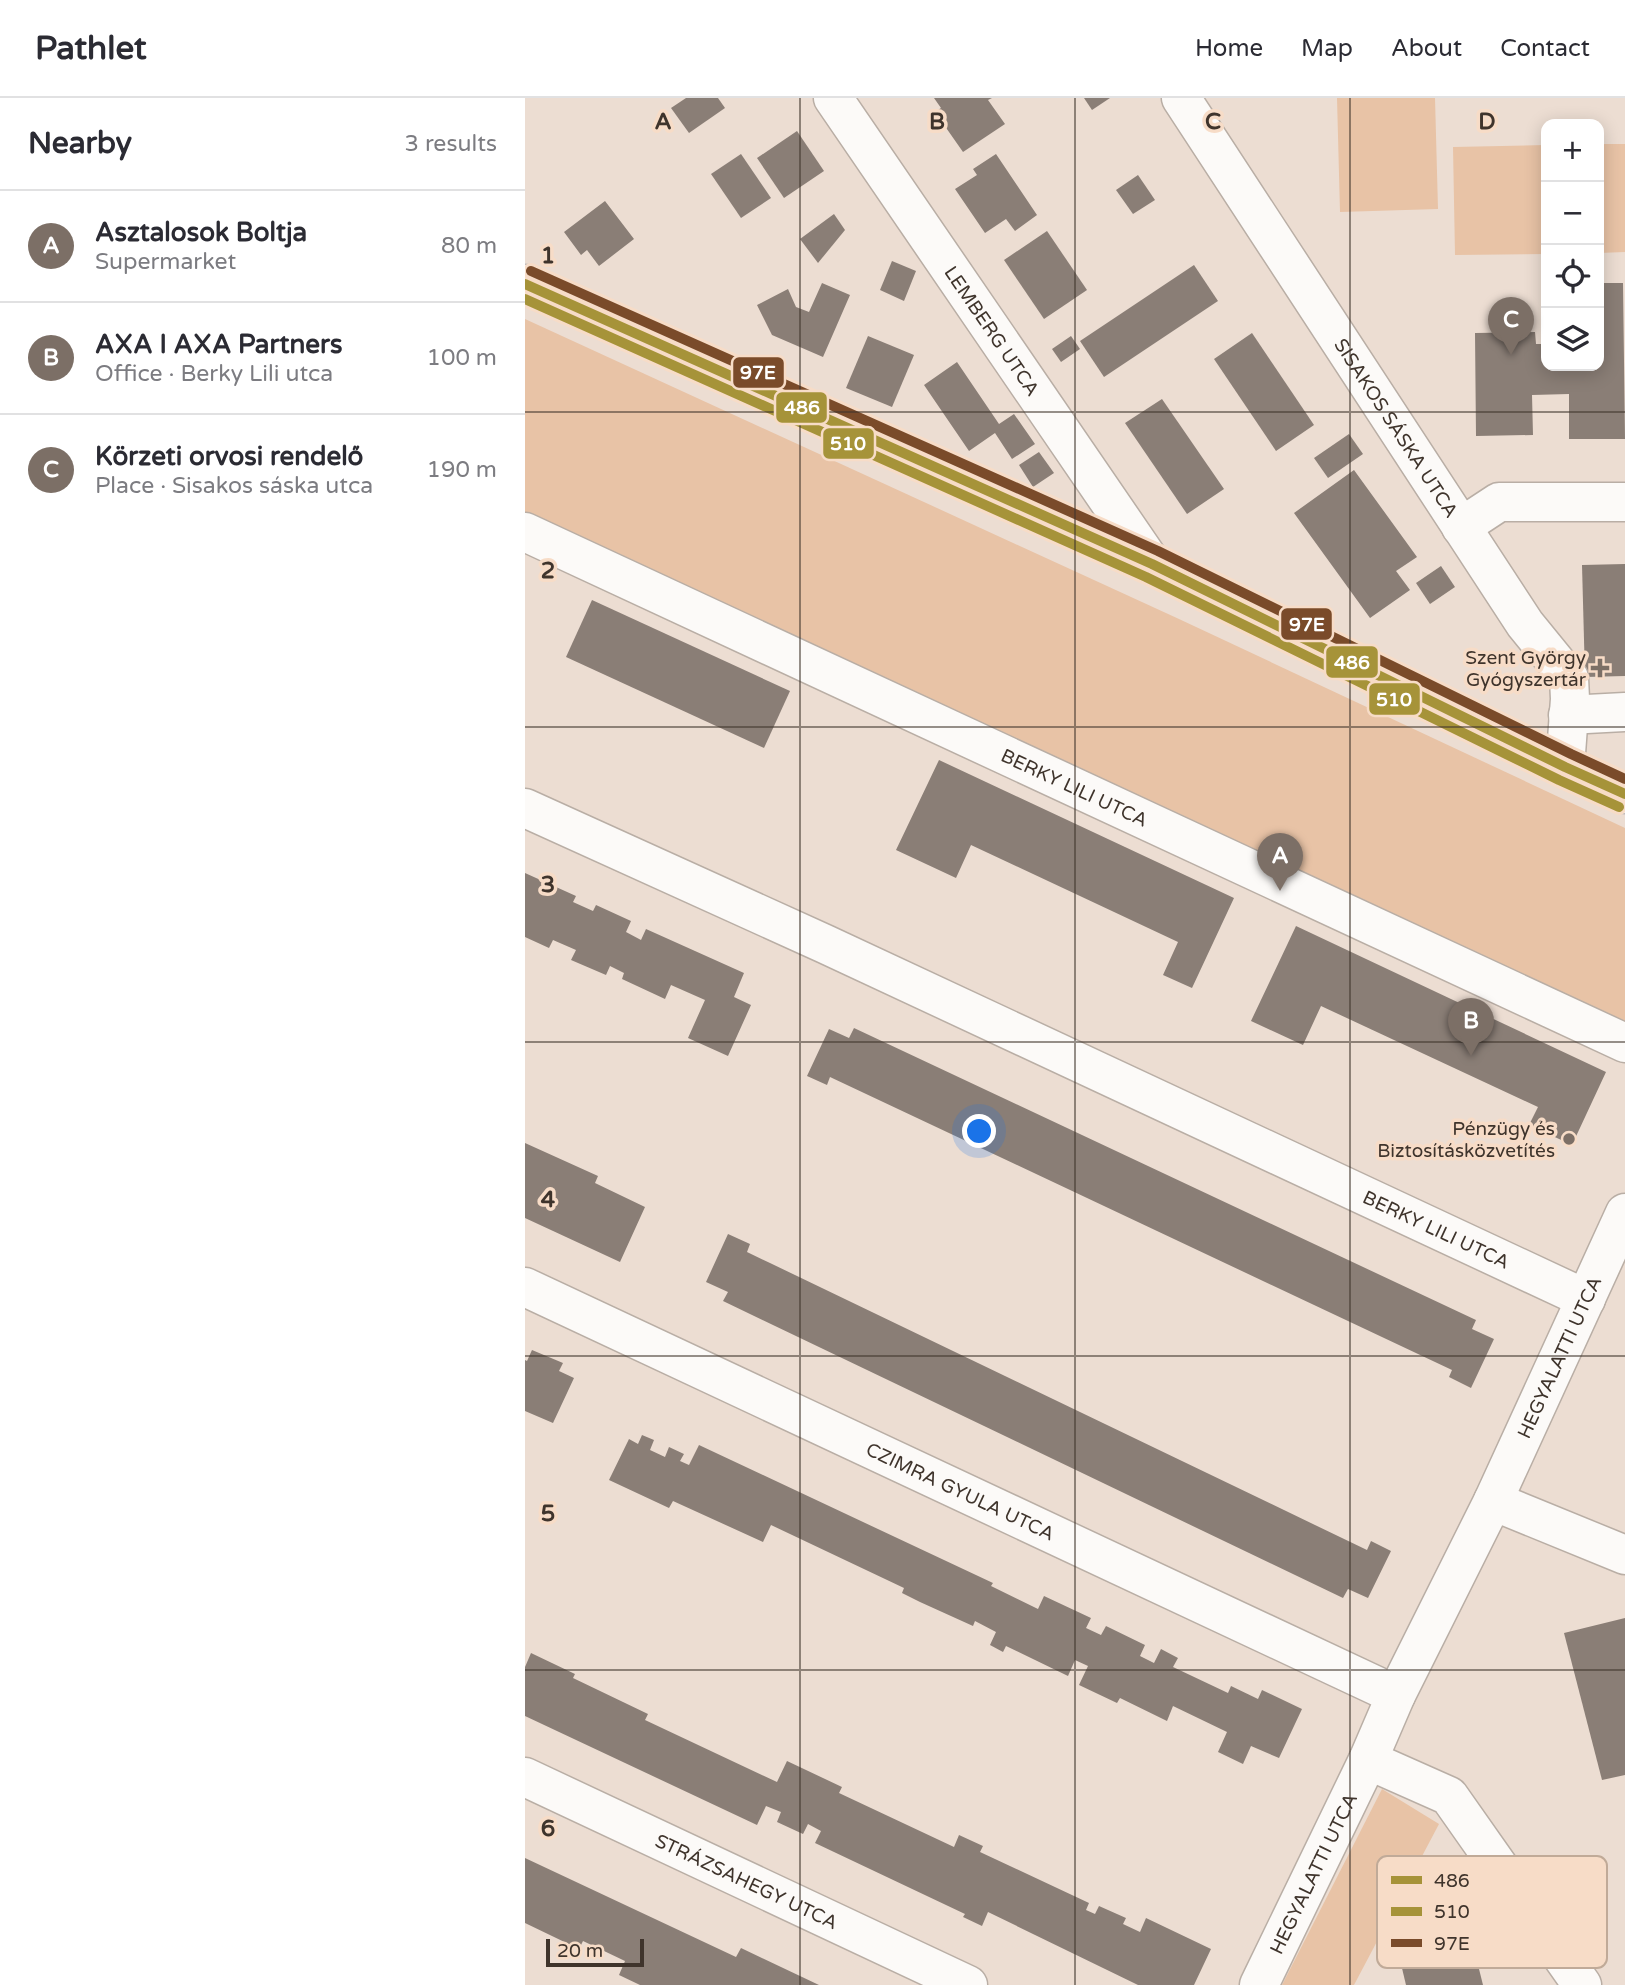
<!DOCTYPE html>
<meta charset="utf-8">
<style>
:root{--surface:#fff;--page:#f7f7f7;--text:#2b2b33;--muted:#7c7c81;--line:#e1e1e2;--accent:#7c6f66}
body{margin:0;font-family:"Varela Round",sans-serif;background:var(--page);color:var(--text)}
.controls{position:absolute;right:21px;top:21px;display:grid;overflow:hidden;border-radius:14px;box-shadow:0 4px 18px #0003}
.controls button{width:63px;height:63px;display:grid;place-items:center;padding:0;border:0;border-bottom:2px solid var(--line);background:var(--surface);color:var(--text);font:35px sans-serif}
.scale{position:absolute;left:21px;bottom:18px;width:98px;box-sizing:border-box;padding-left:7px;border:4px solid #3f342c;border-top:0;font-size:19px;line-height:24px;white-space:nowrap;color:#3f342c;-webkit-text-stroke:5px #f7dcc7;paint-order:stroke}
.you{position:absolute;left:455px;top:1034px;width:24px;height:24px;margin:-18px;border:5px solid #fff;border-radius:50%;background:#1a73e8;box-shadow:0 0 0 10px #1a73e833}
.badge{display:grid;place-items:center;width:46px;height:46px;border-radius:50%;background:var(--accent);color:#fff;font-size:23px;font-weight:700}
.pin{position:absolute;translate:-50% -58px;filter:drop-shadow(0 2px 4px #0008)}
.pin::after{content:'';position:absolute;top:37px;width:24px;height:21px;background:inherit;clip-path:polygon(0 0,100% 0,50% 100%)}
.list{margin:0;padding:0;list-style:none}
h2{display:flex;justify-content:space-between;align-items:center;height:91px;margin:0;padding:0 28px;font-size:30px}
h2 small{font-size:23px;font-weight:400;color:var(--muted)}
.list li{display:grid;grid-template-columns:46px 1fr auto;gap:21px;align-items:center;box-sizing:border-box;height:112px;padding:0 28px;border-top:2px solid var(--line)}
.list b{display:block;font-size:26px;white-space:nowrap}
.list p{margin:0;font-size:23px;white-space:nowrap;color:var(--muted)}
.list em{font-size:23px;font-style:normal;color:var(--muted)}
.icon{flex:none;width:38px;height:38px;fill:none;stroke:currentColor;stroke-width:2;stroke-linecap:round;stroke-linejoin:round}
.map{position:relative;flex:none;width:1100px;height:1887px;overflow:hidden}
header{display:flex;align-items:center;gap:42px;box-sizing:border-box;height:98px;padding:0 35px;background:var(--surface);border-bottom:2px solid var(--line)}
header strong{font-size:33px}
nav{display:flex;gap:38px;margin-inline-start:auto;font-size:24px}
main{display:flex}
aside{flex:1;background:var(--surface)}
.map>svg:first-child{display:block}
.green{fill:#e8c3a6}
.building{fill:#8a7e76}
.lines{fill:none;stroke-linecap:round;stroke-linejoin:round}
.minor-casing{stroke:#b9aea5;stroke-width:41}
.major-casing{stroke:#c1bbbb;stroke-width:41}
.minor{stroke:#fcfaf8;stroke-width:38}
.major{stroke:#f4f2f4;stroke-width:38}
.bus-1-casing{stroke:#f7dcc7;stroke-width:16}
.bus-2-casing{stroke:#f7dcc7;stroke-width:16}
.bus-3-casing{stroke:#f7dcc7;stroke-width:16}
.bus-1{stroke:#a69339;stroke-width:10}
.bus-2{stroke:#a69339;stroke-width:10}
.bus-3{stroke:#7a4b2a;stroke-width:10}
.grid{fill:none;stroke:#3f342c;stroke-width:2;stroke-opacity:0.55}
.poi-dot{fill:#7c6f66;stroke:#f7dcc7;stroke-width:2.5}
.labels{text-anchor:middle;stroke-width:7;stroke-linejoin:round;paint-order:stroke}
.street-label{font-size:19px;fill:#3f342c;stroke:#f7dcc7}
.poi-label{font-size:19px;fill:#3f342c;stroke:#f7dcc7;text-anchor:end}
.key{fill:#f7dcc7;stroke:#c0aa98;stroke-width:2}
.key-label{font-size:19px;fill:#3f342c}
.grid-label{font-size:23px;text-anchor:middle;font-weight:bold;fill:#3f342c;stroke:#f7dcc7;stroke-width:7;stroke-linejoin:round;paint-order:stroke}
.line-badge{stroke:#f7dcc7;stroke-width:2.5}
.badge-label{font-size:19px;text-anchor:middle;font-weight:bold;fill:#fff}
</style>
<header>
<strong>Pathlet</strong>
<nav><a>Home</a><a>Map</a><a>About</a><a>Contact</a></nav>
</header>
<main>
<aside>
<h2>Nearby<small>3 results</small></h2>
<ul class="list">
<li><span class="badge">A</span><div><b>Asztalosok Boltja</b><p>Supermarket</p></div><em>80 m</em></li>
<li><span class="badge">B</span><div><b>AXA I AXA Partners</b><p>Office · Berky Lili utca</p></div><em>100 m</em></li>
<li><span class="badge">C</span><div><b>Körzeti orvosi rendelő</b><p>Place · Sisakos sáska utca</p></div><em>190 m</em></li>
</ul>
</aside>
<div class="map">
<svg width="1100" height="1887" viewBox="0 0 1100 1887">
<rect width="100%" height="100%" fill="#ecddd2"/>
<!-- green -->
<g class="green">
<path d="M812 0H910L913 111 815 114Z"/>
<path d="M1074 46H1100V154L1074 155Z"/>
<path d="M1021 47V156L930 157 928 49Z"/>
<path d="M0 221 654 521 1100 730V945L0 434Z"/>
<path d="M857 1691 914 1726 829 1887H757Z"/>
</g>
<!-- building -->
<g class="building">
<path d="M161 0H193L200 10 164 35 146 10Z"/>
<path d="M409 0H467L463 2 480 26 438 54 410 14 416 10Z"/>
<path d="M559 0H585L567 12Z"/>
<path d="M272 33 299 73 259 100 232 60Z"/>
<path d="M216 56 246 100 216 120 186 76Z"/>
<path d="M471 56 512 117 490 133 481 121 460 135 430 91 452 77 448 71Z"/>
<path d="M613 77 630 102 608 116 591 92Z"/>
<path d="M80 103 109 141 74 168 62 152 56 157 39 134Z"/>
<path d="M309 116 320 132 293 165 275 141Z"/>
<path d="M522 133 562 192 519 221 479 162Z"/>
<path d="M367 163 391 173 379 203 355 192Z"/>
<path d="M669 167 693 203 579 279 555 243Z"/>
<path d="M297 185 325 197 298 259 247 237 232 207 263 191 271 209 284 214Z"/>
<path d="M1074 185H1098L1100 341H1044V296L1007 297 1008 337 951 338 950 235 1010 234 1011 246H1021V268H1074Z"/>
<path d="M727 235 789 327 751 353 689 261Z"/>
<path d="M343 238 389 257 367 309 321 290Z"/>
<path d="M546 238 555 251 536 264 527 251Z"/>
<path d="M432 264 474 326 489 316 510 346 487 361 470 335 444 353 399 287Z"/>
<path d="M637 301 699 391 662 416 600 325Z"/>
<path d="M824 336 838 356 803 380 789 360Z"/>
<path d="M514 354 529 375 508 389 494 367Z"/>
<path d="M829 372 892 459 871 473 885 492 845 520 769 415Z"/>
<path d="M1100 466V578L1060 579 1057 467Z"/>
<path d="M916 468 930 489 905 506 891 485Z"/>
<path d="M67 502 265 593 239 650 41 559Z"/>
<path d="M414 662 709 800 667 890 638 877 653 844 446 747 431 780 371 752Z"/>
<path d="M0 775 51 798 48 804 68 813 71 807 106 823 101 834 116 842 121 831 219 875 209 899 226 907 203 958 163 940 180 902 146 887 140 901 97 881 99 875 85 868 81 877 46 862 51 852 28 842 24 850 0 839Z"/>
<path d="M771 828 1081 974 1047 1047 1004 1027 1013 1009 796 908 778 947 726 923Z"/>
<path d="M329 930 951 1222 947 1231 969 1241 946 1290 924 1279 927 1272 305 979 302 987 282 978 304 931 324 940Z"/>
<path d="M0 1045 73 1078 70 1085 120 1109 95 1164 0 1120Z"/>
<path d="M203 1136 225 1146 222 1154 245 1165 842 1452 846 1443 866 1453 843 1500 823 1491 818 1500 198 1203 203 1194 181 1184Z"/>
<path d="M7 1252 38 1265 34 1273 49 1280 28 1325 0 1313V1262L2 1263Z"/>
<path d="M117 1337 129 1342 125 1352 140 1359 144 1349 159 1356 155 1363 164 1367 174 1347 468 1485 466 1488 513 1511 519 1498 566 1520 561 1530 576 1537 581 1528 620 1547 615 1558 629 1565 636 1551 653 1560 648 1569 703 1595 706 1588 733 1601 737 1592 777 1611 754 1660 726 1648 718 1666 693 1654 702 1634 648 1608 642 1623 595 1600 592 1605 554 1587 563 1568 550 1562 543 1578 481 1548 478 1554 465 1547 471 1534 450 1523 448 1528 395 1504 377 1495 379 1490 246 1427 238 1444 148 1403 144 1410 84 1382 104 1341 113 1346Z"/>
<path d="M1100 1520V1677L1077 1682 1039 1535Z"/>
<path d="M6 1555 50 1576 48 1580 123 1616 120 1622 252 1684 262 1663 317 1689 314 1695 429 1749 434 1737 458 1748 455 1754 564 1805 561 1812 570 1816 574 1808 601 1820 598 1826 615 1834 621 1820 686 1851 669 1887H613L463 1814 457 1828 438 1819 440 1816 290 1745 296 1733 283 1726 278 1736 252 1724 256 1714 241 1708 232 1727 0 1618V1569Z"/>
<path d="M0 1760 211 1859 216 1850 294 1887H115L94 1877 100 1863 58 1843 54 1851 0 1825Z"/>
<path d="M948 1847 958 1887H881L876 1866Z"/>
</g>
<g class="lines">
<!-- minor casing -->
<g class="minor-casing">
<g id="minor">
<path id="s1" d="M308 0 627 466"/>
<path id="s2" d="M656 0 1000 526 1044 580 1045 601 1040 669"/>
<path d="M936 429 974 404H1100"/>
<path id="s3" d="M0 434 1100 945"/>
<path d="M1043 617 1100 614"/>
<path id="s4" d="M0 710 300 846 1061 1201"/>
<path id="s5" d="M0 1189 871 1597"/>
<path d="M968 1403 1100 1457"/>
<path d="M843 1662 924 1698 1057 1887"/>
<path id="s6" d="M0 1679 443 1887"/>
<path id="s7" d="M734 1887 843 1662 871 1597 968 1403 1100 1115"/>
</g>
</g>
<!-- major casing -->
<g class="major-casing">
<path id="major" d="M0 186 627 466 1040 669 1100 696"/>
</g>
<!-- minor -->
<use href="#minor" class="minor"/>
<!-- major -->
<use href="#major" class="major"/>
<!-- bus-1 casing -->
<g class="bus-1-casing">
<path id="bus-1" d="M0 186 627 466 1040 669 1100 696"/>
</g>
<!-- bus-2 casing -->
<g class="bus-2-casing">
<path id="bus-2" d="M0 201 621 479 1034 682 1094 709"/>
</g>
<!-- bus-3 casing -->
<g class="bus-3-casing">
<path id="bus-3" d="M6 173 633 453 1046 656 1100 681"/>
</g>
<!-- bus-1 -->
<use href="#bus-1" class="bus-1"/>
<!-- bus-2 -->
<use href="#bus-2" class="bus-2"/>
<!-- bus-3 -->
<use href="#bus-3" class="bus-3"/>
</g>
<!-- grid -->
<path class="grid" d="M275 0V1887M550 0V1887M825 0V1887M0 314H1100M0 629H1100M0 944H1100M0 1258H1100M0 1572H1100"/>
<!-- markers -->
<g class="poi-dot">
<path d="M1071.5 559.5h7v7h7v7h-7v7h-7v-7h-7v-7h7z"/>
<circle cx="1044" cy="1041" r="7"/>
</g>
<g class="labels">
<!-- street labels -->
<g class="street-label">
<text dy="7" stroke="none"><textPath href="#s1" startOffset="282">LEMBERG UTCA</textPath></text>
<text dy="7" stroke="none"><textPath href="#s2" startOffset="394">SISAKOS SÁSKA UTCA</textPath></text>
<text dy="7" stroke="none"><textPath href="#s3" startOffset="606">BERKY LILI UTCA</textPath></text>
<text dy="7" stroke="none"><textPath href="#s4" startOffset="1004">BERKY LILI UTCA</textPath></text>
<text dy="7" stroke="none"><textPath href="#s7" startOffset="696">HEGYALATTI UTCA</textPath></text>
<text dy="7" stroke="none"><textPath href="#s5" startOffset="481">CZIMRA GYULA UTCA</textPath></text>
<text dy="7" stroke="none"><textPath href="#s7" startOffset="124">HEGYALATTI UTCA</textPath></text>
<text dy="7" stroke="none"><textPath href="#s6" startOffset="245">STRÁZSAHEGY UTCA</textPath></text>
</g>
<!-- poi labels -->
<g class="poi-label">
<text x="1061" y="566">Szent György<tspan x="1061" dy="22">Gyógyszertár</tspan></text>
<text x="1030" y="1037">Pénzügy és<tspan x="1030" dy="22">Biztosításközvetítés</tspan></text>
</g>
</g>
<!-- legend -->
<rect x="852" y="1758" width="230" height="112" rx="10" class="key"/>
<rect x="866" y="1778" width="31" height="8" fill="#a69339"/>
<rect x="866" y="1809" width="31" height="9" fill="#a69339"/>
<rect x="866" y="1841" width="31" height="8" fill="#7a4b2a"/>
<g class="key-label">
<text x="909" y="1789">486</text>
<text x="909" y="1820">510</text>
<text x="909" y="1852">97E</text>
</g>
<g class="grid-label">
<text x="138" y="31">A</text>
<text x="412" y="31">B</text>
<text x="688" y="31">C</text>
<text x="962" y="31">D</text>
<text x="23" y="165">1</text>
<text x="23" y="480">2</text>
<text x="23" y="794">3</text>
<text x="23" y="1109">4</text>
<text x="23" y="1423">5</text>
<text x="23" y="1738">6</text>
</g>
<g class="line-badge">
<rect x="207" y="258" width="53" height="33" rx="7" fill="#7a4b2a"/>
<rect x="250" y="293" width="53" height="33" rx="7" fill="#a69339"/>
<rect x="297" y="329" width="53" height="33" rx="7" fill="#a69339"/>
<rect x="755" y="509" width="53" height="34" rx="7" fill="#7a4b2a"/>
<rect x="800" y="547" width="54" height="34" rx="7" fill="#a69339"/>
<rect x="843" y="584" width="53" height="34" rx="7" fill="#a69339"/>
</g>
<g class="badge-label">
<text x="233" y="281">97E</text>
<text x="277" y="316">486</text>
<text x="323" y="352">510</text>
<text x="782" y="533">97E</text>
<text x="827" y="571">486</text>
<text x="869" y="608">510</text>
</g>
</svg>
<div class="controls">
<button>+</button>
<button>−</button>
<button><svg class="icon" aria-label="locate" viewBox="0 0 24 24"><circle cx="12" cy="12" r="6"/><path d="M12 2v4M12 18v4M2 12h4M18 12h4"/></svg></button>
<button><svg class="icon" aria-label="layers" viewBox="0 0 24 24"><path d="M12 4l9 5-9 5-9-5zM3 14l9 5 9-5"/></svg></button>
</div>
<div class="scale">20 m</div>
<div class="you"></div>
<div class="pin badge" style="left:755px;top:793px">A</div>
<div class="pin badge" style="left:946px;top:958px">B</div>
<div class="pin badge" style="left:986px;top:257px">C</div>
</div>
</main>
